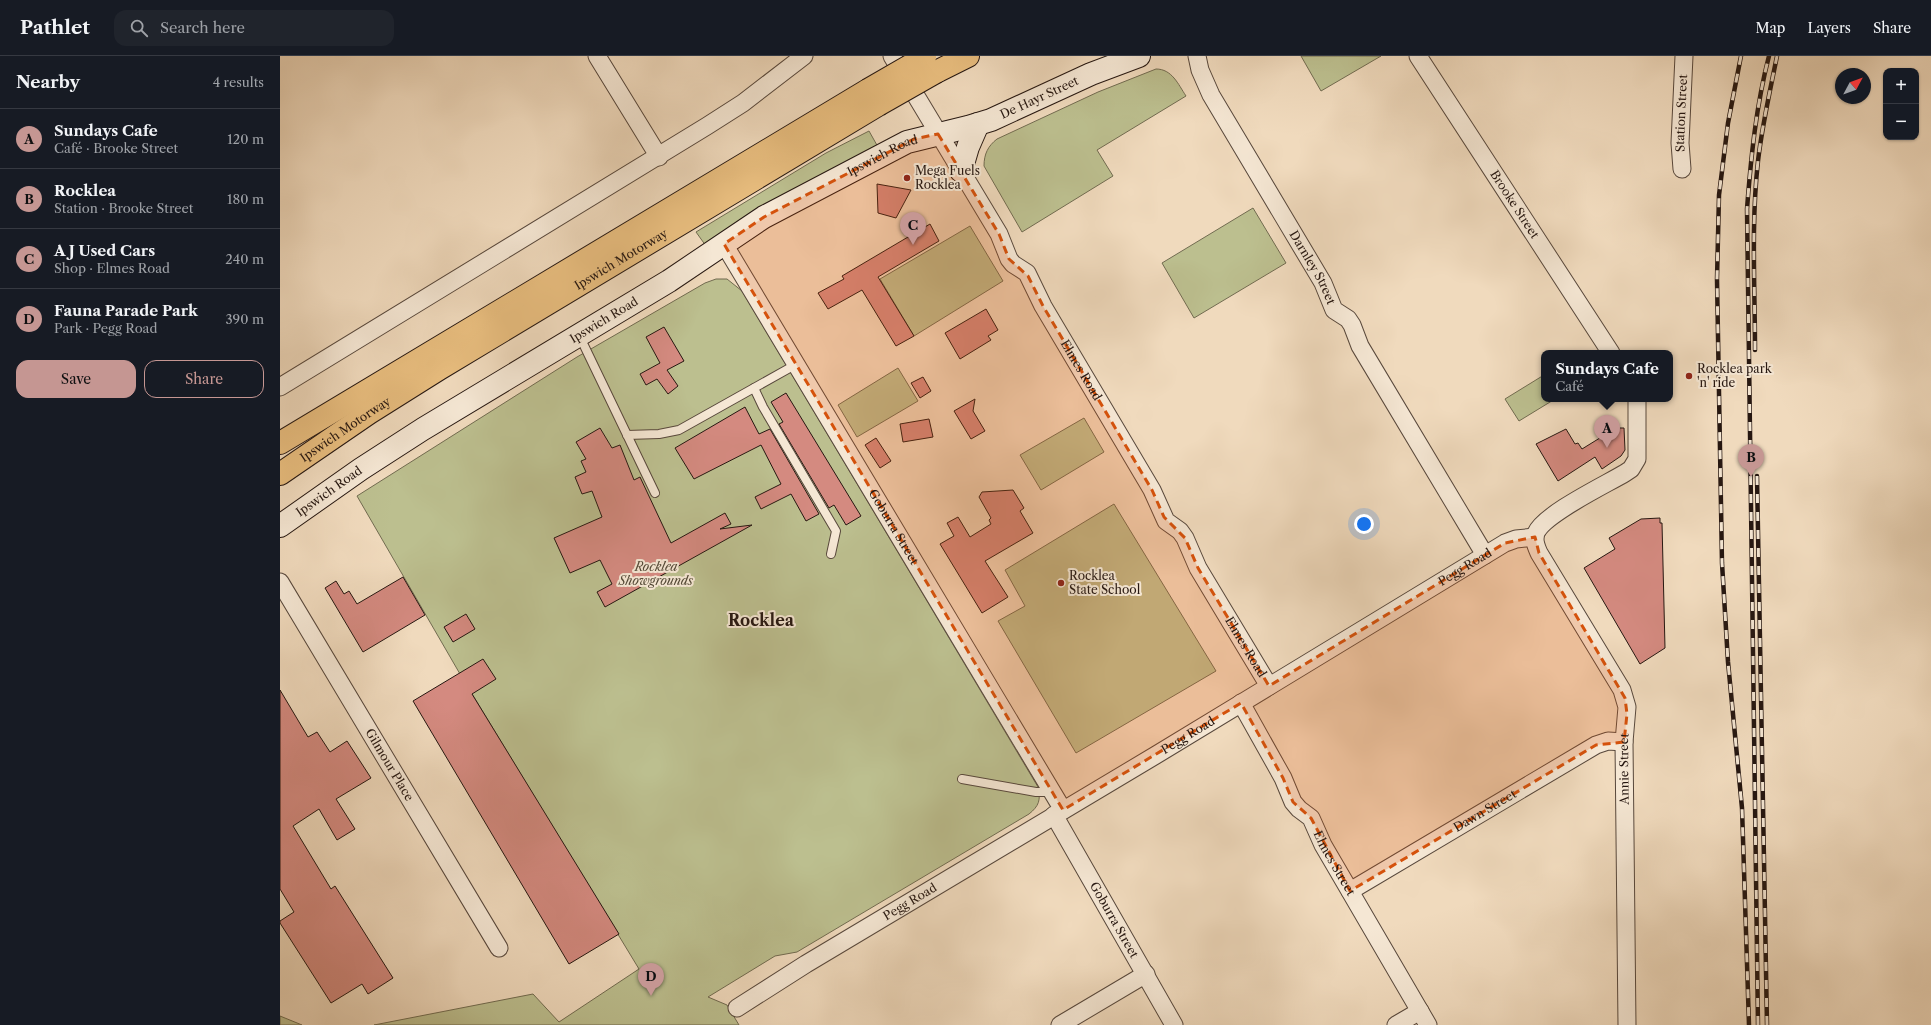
<!DOCTYPE html>
<meta charset="utf-8">
<style>
:root{--surface:#171b24;--page:#20242c;--text:#f1f3f6;--muted:#9ea1a6;--line:#363941;--accent:#c59692}
body{margin:0;font-family:"Libre Caslon Text",serif;background:var(--page);color:var(--text)}
.controls{position:absolute;right:12px;top:12px;display:grid;overflow:hidden;border-radius:8px;box-shadow:0 1px 3px #0004}
.controls button{width:36px;height:36px;display:grid;place-items:center;padding:0;border:0;border-bottom:1px solid var(--line);background:var(--surface);color:var(--text);font:20px sans-serif}
.compass{position:absolute;left:1555px;top:12px;width:36px;height:36px;border-radius:50%;background:var(--surface);box-shadow:0 1px 3px #0004;rotate:49deg}
.you{position:absolute;left:1084px;top:468px;width:14px;height:14px;margin:-10px;border:3px solid #fff;border-radius:50%;background:#1a73e8;box-shadow:0 0 0 6px #1a73e833}
.badge{display:grid;place-items:center;width:26px;height:26px;border-radius:50%;background:var(--accent);color:#111;font-size:13px;font-weight:700}
.pin{position:absolute;translate:-50% -33px;filter:drop-shadow(0 1px 2px #0008)}
.pin::after{content:'';position:absolute;top:21px;width:14px;height:12px;background:inherit;clip-path:polygon(0 0,100% 0,50% 100%)}
.popup{position:absolute;left:1261px;top:294px;width:132px;height:52px;box-sizing:border-box;display:grid;place-content:center;border-radius:8px;background:var(--surface);filter:drop-shadow(0 1px 3px #0005);font-size:13px;white-space:nowrap;color:var(--muted)}
.popup b{font-size:15px;color:var(--text)}
.popup::after{content:'';position:absolute;left:50%;top:100%;margin-left:-8px;border:8px solid transparent;border-top-color:var(--surface)}
.list{margin:0;padding:0;list-style:none}
h2{display:flex;justify-content:space-between;align-items:center;height:52px;margin:0;padding:0 16px;font-size:17px}
h2 small{font-size:13px;font-weight:400;color:var(--muted)}
.list li{display:grid;grid-template-columns:26px 1fr auto;gap:12px;align-items:center;box-sizing:border-box;height:60px;padding:0 16px;border-top:1px solid var(--line)}
.list b{display:block;font-size:15px;white-space:nowrap}
.list p{margin:0;font-size:13px;white-space:nowrap;color:var(--muted)}
.list em{font-size:13px;font-style:normal;color:var(--muted)}
.actions{display:flex;gap:8px;padding:12px 16px}
.actions a{flex:1;padding:9px 0;border:1px solid var(--accent);border-radius:12px;text-align:center;font-size:14px;color:var(--accent)}
.actions .main{background:var(--accent);color:#111}
.icon{flex:none;width:22px;height:22px;fill:none;stroke:currentColor;stroke-width:2;stroke-linecap:round;stroke-linejoin:round}
.map{position:relative;flex:none;width:1651px;height:969px;overflow:hidden}
header{display:flex;align-items:center;gap:24px;box-sizing:border-box;height:56px;padding:0 20px;background:var(--surface);border-bottom:1px solid var(--line)}
header strong{font-size:19px}
nav{display:flex;gap:22px;margin-inline-start:auto;font-size:14px}
.search{width:280px;height:36px;background:var(--page);display:flex;align-items:center;gap:10px;box-sizing:border-box;padding:0 14px;border-radius:12px;color:var(--muted);font-size:15px}
main{display:flex}
aside{flex:1;background:var(--surface)}
.map>svg:first-child{display:block}
.green{fill:#bcbf8f;stroke:#716b50}
.building{fill:#d48a80;stroke:#261711}
.lines{fill:none;stroke-linecap:round;stroke-linejoin:round}
.lane-casing{stroke:#58483c;stroke-width:10}
.street-casing{stroke:#58483c;stroke-width:19}
.secondary-casing{stroke:#261711;stroke-width:24}
.highway-casing{stroke:#261711;stroke-width:24}
.lane{stroke:#f5e7d4;stroke-width:8}
.street{stroke:#f5e7d4;stroke-width:17}
.secondary{stroke:#f5e7d4;stroke-width:22}
.highway{stroke:#e8bd7e;stroke-width:22}
.rail-casing{stroke:#261711;stroke-width:4.5}
.rail{stroke:#f5e7d4;stroke-width:3;stroke-dasharray:9;stroke-linecap:butt}
.highway-bridge-casing{stroke:#261711;stroke-width:24;stroke-linecap:butt}
.highway-bridge{stroke:#e8bd7e;stroke-width:22}
.marked{fill:#d5520c;fill-opacity:0.2;stroke:#d5520c;stroke-width:3;stroke-dasharray:8 5;stroke-linejoin:round}
.poi-dot{fill:#8f2418;stroke:#f5e7d4;stroke-width:1.5}
.labels{text-anchor:middle;stroke-width:4;stroke-linejoin:round;paint-order:stroke}
.street-label{font-size:12px;fill:#261711;stroke:#f5e7d4}
.poi-label{font-size:12px;fill:#261711;stroke:#f5e7d4;text-anchor:start}
.park-label{font-size:12px;font-style:italic;fill:#534937;stroke:#f5e7d4}
.district-label{font-size:16px;font-weight:bold;fill:#261711;stroke:#f5e7d4}
</style>
<header>
<strong>Pathlet</strong>
<div class="search"><svg class="icon" aria-label="search" viewBox="0 0 24 24"><circle cx="10" cy="10" r="6"/><path d="M15 15l6 6"/></svg>Search here</div>
<nav><a>Map</a><a>Layers</a><a>Share</a></nav>
</header>
<main>
<aside>
<h2>Nearby<small>4 results</small></h2>
<ul class="list">
<li><span class="badge">A</span><div><b>Sundays Cafe</b><p>Café · Brooke Street</p></div><em>120 m</em></li>
<li><span class="badge">B</span><div><b>Rocklea</b><p>Station · Brooke Street</p></div><em>180 m</em></li>
<li><span class="badge">C</span><div><b>A J Used Cars</b><p>Shop · Elmes Road</p></div><em>240 m</em></li>
<li><span class="badge">D</span><div><b>Fauna Parade Park</b><p>Park · Pegg Road</p></div><em>390 m</em></li>
</ul>
<div class="actions"><a class="main">Save</a><a>Share</a></div>
</aside>
<div class="map">
<svg width="1651" height="969" viewBox="0 0 1651 969">
<rect width="100%" height="100%" fill="#f0dabd"/>
<filter id="stains"><feTurbulence type="fractalNoise" baseFrequency=".005" numOctaves="4"/><feColorMatrix values="0 0 0 0 .2 0 0 0 0 .09 0 0 0 0 .02 0 0 0 .5 -.17"/></filter>
<radialGradient id="worn" r=".72"><stop offset=".6" stop-color="#630" stop-opacity="0"/><stop offset="1" stop-color="#630" stop-opacity=".3"/></radialGradient>
<!-- green -->
<g class="green">
<path d="M1021 0H1101L1041 35Z"/>
<path d="M876 13C892 13 898 28 906 40L817 94 833 120 742 176 704 110C704 98 708 90 717 83L818 36Z"/>
<path d="M589 75 598 91 426 190 416 176 546 97Z"/>
<path d="M973 152 1006 207 914 262 882 207Z"/>
<path d="M690 170 723 225 634 280 600 223Z"/>
<path d="M436 223H447L462 235 758 731C761 744 759 750 749 758L517 896 495 900 428 941 447 949 459 969H94L253 938 279 966 359 913 180 618 77 440 297 301 425 227Z"/>
<path d="M618 312 638 345 577 381 558 349Z"/>
<path d="M1264 319V343H1275L1239 365 1225 343Z"/>
<path d="M804 362 824 396 761 434 740 399Z"/>
<path d="M834 448 936 615 796 697 718 565 745 550 725 514Z"/>
<path d="M0 960 22 969H0Z"/>
</g>
<!-- building -->
<g class="building">
<path d="M597 128 631 134 616 162 598 157Z"/>
<path d="M650 168 659 185 598 221 634 280 616 290 582 234 548 253 538 237 564 223 562 220Z"/>
<path d="M706 253 718 274 708 280 711 284 680 303 665 277Z"/>
<path d="M384 271 404 305 387 314 398 330 388 338 377 323 366 329 360 318 380 307 366 281Z"/>
<path d="M643 321 651 335 640 342 631 327Z"/>
<path d="M506 337 581 460 566 469 554 449 549 452 499 368 503 366 491 346Z"/>
<path d="M695 343 693 355 705 375 691 383 674 355Z"/>
<path d="M465 351 479 378 490 373 539 458 526 465 511 438 481 453 475 441 501 428 481 389 414 423 395 392Z"/>
<path d="M649 363 653 381 623 386 620 368Z"/>
<path d="M320 372 332 392 340 389 354 424 360 421 391 487 445 457 451 468 440 473 472 469 325 551 317 536 332 528 320 504 290 517 274 482 322 461 312 435 302 438 295 421 306 416 301 405 306 403 296 386Z"/>
<path d="M1336 372H1344L1345 394 1341 400 1322 413 1315 401 1278 425 1256 388 1286 373 1295 388 1298 387 1302 393Z"/>
<path d="M596 382 611 405 600 412 585 389Z"/>
<path d="M733 434 744 452 740 455 753 477 705 505 728 541 702 557 660 488 674 480 667 467 678 461 690 481 711 468 709 464 711 462 699 441 702 436Z"/>
<path d="M1380 462V467H1382L1385 592 1360 608 1304 512 1335 493 1329 482 1361 463Z"/>
<path d="M123 521 145 559 83 596 45 532 56 525 64 538 69 535 77 548Z"/>
<path d="M186 558 195 573 173 586 164 571Z"/>
<path d="M203 603 216 623 192 638 339 878 289 908 133 645Z"/>
<path d="M0 634 28 681 37 676 50 696 67 685 91 722 56 743 75 773 57 784 39 753 13 770 51 833 55 830 113 922 88 938 82 928 51 947 0 867V865L14 856 0 833Z"/>
</g>
<g class="lines">
<!-- lane casing -->
<g class="lane-casing">
<g id="lane">
<path d="M299 279 375 437"/>
<path d="M474 332 483 351 556 475 551 498"/>
<path d="M347 379 379 378 399 374 515 309"/>
<path d="M682 723 756 736H772"/>
</g>
</g>
<!-- street casing -->
<g class="street-casing">
<g id="street">
<path d="M317 0 379 101"/>
<path id="s1" d="M612 0 719 178 729 203 733 208 747 217 763 250 872 434 886 465 900 475 905 482 918 512 989 630"/>
<path id="s2" d="M917 0 920 14 931 39 1043 227 1054 254 1068 263 1072 269 1080 290 1205 499"/>
<path id="s3" d="M1138 0 1331 297"/>
<path id="s4" d="M1402 113 1400 87 1404 0"/>
<path id="s5" d="M444 188 783 754"/>
<path d="M0 331 427 70 463 47 524 0"/>
<path id="s6" d="M0 526 219 892"/>
<path id="s7" d="M961 647 1003 722 1013 746 1019 753 1031 762 1043 789 1148 969"/>
<path id="s8" d="M774 759 894 969"/>
<path id="s9" d="M1070 835 1316 689 1328 685 1344 686"/>
<path id="s10" d="M457 952 526 908 876 699 1225 487 1236 483 1255 481"/>
<path d="M780 969 866 918"/>
<path d="M1116 969 1140 955"/>
<path id="s11" d="M1347 969 1344 686 1347 651 1342 634 1259 497C1256 490 1253 484 1256 477 1264 458 1325 429 1345 417L1351 413 1357 403V343"/>
</g>
</g>
<!-- secondary casing -->
<g class="secondary-casing">
<g id="secondary">
<path d="M681 115 688 91 698 68"/>
<path id="s12" d="M0 470 81 413 143 373 389 225 484 161 627 86 688 71 711 64 811 18 859 0"/>
</g>
</g>
<!-- highway casing -->
<g class="highway-casing">
<g id="highway">
<path d="M656 16 688 0"/>
<path d="M0 387 588 34"/>
<path id="s13" d="M0 418 89 357 159 313 598 49"/>
</g>
</g>
<!-- lane -->
<use href="#lane" class="lane"/>
<!-- street -->
<use href="#street" class="street"/>
<!-- secondary -->
<use href="#secondary" class="secondary"/>
<!-- highway -->
<use href="#highway" class="highway"/>
<!-- rail casing -->
<g class="rail-casing">
<g id="rail">
<path d="M1461 0 1448 67 1439 139 1437 223 1442 507 1448 606 1462 752 1469 969"/>
<path d="M1475 294C1475 231 1471 168 1478 105 1482 70 1490 35 1497 0"/>
<path d="M1477 420 1487 969"/>
<path d="M1478 969 1467 153C1471 101 1476 50 1489 0"/>
</g>
</g>
<!-- rail -->
<use href="#rail" class="rail"/>
<!-- highway-bridge casing -->
<g class="highway-bridge-casing">
<g id="highway-bridge">
<path d="M588 34 645 1"/>
<path d="M598 49 656 16"/>
</g>
</g>
<!-- highway-bridge -->
<use href="#highway-bridge" class="highway-bridge"/>
</g>
<!-- marked area -->
<path class="marked" d="M658 78 719 178 729 203 748 220 763 250 872 434 884 461 905 482 918 512 989 630 1225 487 1255 481 1259 497 1345 642 1347 658 1344 686 1316 689 1070 835 1031 762 1013 746 1003 722 961 647 783 754 444 188 484 161 634 83Z"/>
<!-- markers -->
<g class="poi-dot">
<circle cx="627" cy="122" r="4"/>
<circle cx="1409" cy="320" r="4"/>
<circle cx="781" cy="527" r="4"/>
</g>
<g class="labels">
<!-- street labels -->
<g class="street-label">
<text dy="4" stroke="none"><textPath href="#s12" startOffset="876">De Hayr Street</textPath></text>
<text dy="4" stroke="none"><textPath href="#s4" startOffset="56">Station Street</textPath></text>
<text dy="4" stroke="none"><textPath href="#s12" startOffset="708">Ipswich Road</textPath></text>
<text dy="4" stroke="none"><textPath href="#s3" startOffset="177">Brooke Street</textPath></text>
<text dy="4" stroke="none"><textPath href="#s13" startOffset="403">Ipswich Motorway</textPath></text>
<text dy="4" stroke="none"><textPath href="#s2" startOffset="242">Darnley Street</textPath></text>
<text dy="4" stroke="none"><textPath href="#s12" startOffset="384">Ipswich Road</textPath></text>
<text dy="4" stroke="none"><textPath href="#s1" startOffset="369">Elmes Road</textPath></text>
<text dy="4" stroke="none"><textPath href="#s13" startOffset="79">Ipswich Motorway</textPath></text>
<text dy="4" stroke="none"><textPath href="#s12" startOffset="60">Ipswich Road</textPath></text>
<text dy="4" stroke="none"><textPath href="#s5" startOffset="330">Goburra Street</textPath></text>
<text dy="4" stroke="none"><textPath href="#s10" startOffset="851">Pegg Road</textPath></text>
<text dy="4" stroke="none"><textPath href="#s1" startOffset="693">Elmes Road</textPath></text>
<text dy="4" stroke="none"><textPath href="#s10" startOffset="527">Pegg Road</textPath></text>
<text dy="4" stroke="none"><textPath href="#s6" startOffset="213">Gilmour Place</textPath></text>
<text dy="4" stroke="none"><textPath href="#s11" startOffset="256">Annie Street</textPath></text>
<text dy="4" stroke="none"><textPath href="#s9" startOffset="157">Dawn Street</textPath></text>
<text dy="4" stroke="none"><textPath href="#s7" startOffset="187">Elmes Street</textPath></text>
<text dy="4" stroke="none"><textPath href="#s10" startOffset="203">Pegg Road</textPath></text>
<text dy="4" stroke="none"><textPath href="#s8" startOffset="121">Goburra Street</textPath></text>
</g>
<!-- poi labels -->
<g class="poi-label">
<text x="635" y="119">Mega Fuels<tspan x="635" dy="14">Rocklea</tspan></text>
<text x="1417" y="317">Rocklea park<tspan x="1417" dy="14">'n' ride</tspan></text>
<text x="789" y="524">Rocklea<tspan x="789" dy="14">State School</tspan></text>
</g>
<!-- park labels -->
<g class="park-label">
<text x="376" y="515">Rocklea<tspan x="376" dy="14">Showgrounds</tspan></text>
</g>
<!-- district labels -->
<g class="district-label">
<text x="481" y="570">Rocklea</text>
</g>
</g>
<rect width="100%" height="100%" filter="url(#stains)"/>
<rect width="100%" height="100%" fill="url(#worn)"/>
</svg>
<div class="controls">
<button>+</button>
<button>−</button>
</div>
<svg class="compass" viewBox="-18 -18 36 36"><path d="M0-13l5 13h-10z" fill="#e53935"/><path d="M0 13l5-13h-10z" fill="#9ea1a6"/></svg>
<div class="you"></div>
<div class="pin badge" style="left:1327px;top:392px">A</div>
<div class="popup"><b>Sundays Cafe</b>Café</div>
<div class="pin badge" style="left:1471px;top:421px">B</div>
<div class="pin badge" style="left:633px;top:189px">C</div>
<div class="pin badge" style="left:371px;top:940px">D</div>
</div>
</main>
